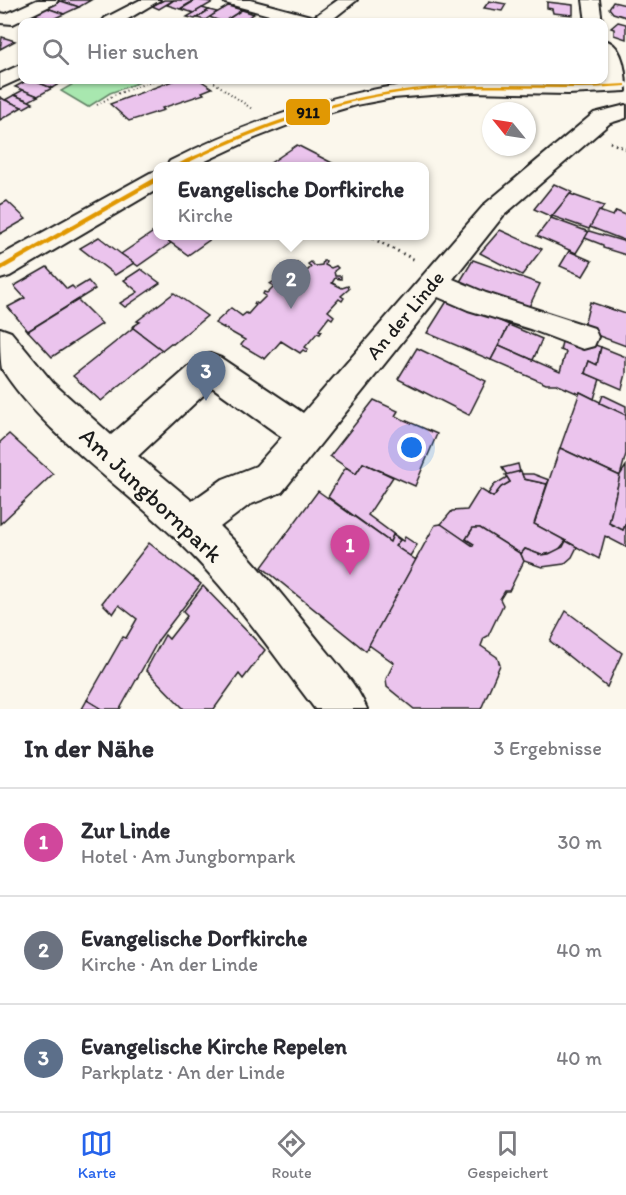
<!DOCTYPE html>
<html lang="de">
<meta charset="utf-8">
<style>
:root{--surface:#fff;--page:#f2f2f3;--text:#2b2b33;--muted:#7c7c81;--line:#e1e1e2;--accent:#2563eb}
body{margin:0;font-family:Itim,sans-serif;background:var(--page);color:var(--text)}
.compass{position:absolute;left:482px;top:102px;width:54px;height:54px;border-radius:50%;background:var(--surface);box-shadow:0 2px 4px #0004;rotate:300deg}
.you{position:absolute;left:412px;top:448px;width:21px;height:21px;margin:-15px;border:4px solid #fff;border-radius:50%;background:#1a73e8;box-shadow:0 0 0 9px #1a73e833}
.badge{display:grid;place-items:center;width:39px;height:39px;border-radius:50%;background:var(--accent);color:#fff;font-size:20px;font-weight:700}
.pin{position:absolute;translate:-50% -50px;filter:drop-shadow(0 2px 3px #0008)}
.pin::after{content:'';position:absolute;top:32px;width:21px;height:18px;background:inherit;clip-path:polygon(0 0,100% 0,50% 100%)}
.popup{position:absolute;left:153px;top:162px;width:276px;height:78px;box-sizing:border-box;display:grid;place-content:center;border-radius:12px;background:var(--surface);filter:drop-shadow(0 2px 4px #0005);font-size:20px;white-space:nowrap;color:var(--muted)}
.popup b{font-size:22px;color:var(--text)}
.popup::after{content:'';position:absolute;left:50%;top:100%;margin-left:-12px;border:12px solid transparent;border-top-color:var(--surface)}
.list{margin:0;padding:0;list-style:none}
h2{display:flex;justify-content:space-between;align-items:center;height:78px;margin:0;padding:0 24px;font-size:26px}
h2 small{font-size:20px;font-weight:400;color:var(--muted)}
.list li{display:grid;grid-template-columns:39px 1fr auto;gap:18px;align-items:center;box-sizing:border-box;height:108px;padding:0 24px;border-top:2px solid var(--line)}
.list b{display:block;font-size:22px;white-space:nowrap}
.list p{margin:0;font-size:20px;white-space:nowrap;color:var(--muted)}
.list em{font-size:20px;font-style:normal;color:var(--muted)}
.icon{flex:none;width:33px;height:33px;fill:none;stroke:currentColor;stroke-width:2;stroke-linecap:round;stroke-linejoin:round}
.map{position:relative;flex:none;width:626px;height:709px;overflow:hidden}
.search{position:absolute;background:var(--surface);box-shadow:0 2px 4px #0004;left:18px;right:18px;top:18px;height:66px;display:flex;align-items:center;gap:15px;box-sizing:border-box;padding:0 21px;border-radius:12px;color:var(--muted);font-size:22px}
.sheet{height:402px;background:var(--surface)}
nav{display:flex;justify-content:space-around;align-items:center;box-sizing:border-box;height:84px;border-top:2px solid var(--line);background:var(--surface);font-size:16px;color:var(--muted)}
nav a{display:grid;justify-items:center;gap:3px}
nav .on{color:var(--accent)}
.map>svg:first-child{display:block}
.green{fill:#a8e7af;stroke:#628266;stroke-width:1.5}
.building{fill:#ebc4ed;stroke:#1c1c1c;stroke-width:1.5}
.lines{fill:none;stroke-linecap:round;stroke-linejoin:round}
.minor-casing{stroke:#1c1c1c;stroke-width:4}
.path-far1{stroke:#1c1c1c;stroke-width:2;stroke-dasharray:1 3;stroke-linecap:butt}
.path{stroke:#1c1c1c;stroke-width:3;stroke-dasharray:1.5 4;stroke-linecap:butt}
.minor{fill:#fbf7ec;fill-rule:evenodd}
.bus-1-casing{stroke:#fbf7ec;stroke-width:4}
.bus-1{fill:#e19803;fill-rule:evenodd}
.labels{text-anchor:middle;stroke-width:5;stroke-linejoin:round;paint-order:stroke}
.street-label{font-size:20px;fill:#1c1c1c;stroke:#fbf7ec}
.near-street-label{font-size:24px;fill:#1c1c1c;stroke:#fbf7ec}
.line-badge{stroke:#fbf7ec;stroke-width:2}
.pale-badge-label{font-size:16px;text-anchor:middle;font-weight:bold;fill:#111}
</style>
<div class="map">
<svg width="626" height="709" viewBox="0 0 626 709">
<rect width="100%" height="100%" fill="#fbf7ec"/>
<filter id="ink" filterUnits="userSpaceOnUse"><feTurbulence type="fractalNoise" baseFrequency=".0167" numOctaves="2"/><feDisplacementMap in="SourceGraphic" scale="12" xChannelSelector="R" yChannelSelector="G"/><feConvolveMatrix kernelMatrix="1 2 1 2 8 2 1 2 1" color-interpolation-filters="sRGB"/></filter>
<g filter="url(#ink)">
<!-- green -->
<path class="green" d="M80 80H130L138 83 110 93 88 107 61 91Z"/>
<!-- building -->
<g class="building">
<path d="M63 0H91L79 7 61 1Z"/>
<path d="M164 0H174L159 9 152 6Z"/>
<path d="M174 0H195L180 9 167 5Z"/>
<path d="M196 0 213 2 194 13 181 9Z"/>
<path d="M61 1 79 7 64 14 47 8Z"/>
<path d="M489 1 506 4 502 11 484 8Z"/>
<path d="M547 2 573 5V15L553 13 552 9 547 8Z"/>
<path d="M613 2 626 5V17L613 13 609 8Z"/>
<path d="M228 6 242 10 223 22 209 17Z"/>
<path d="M47 8 64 14 51 20 33 14Z"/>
<path d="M202 8 209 10 195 19 187 17Z"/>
<path d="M209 10 217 12 205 20 197 18Z"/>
<path d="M242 10 254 14 240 22H224Z"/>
<path d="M33 14 51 20 46 22 19 21Z"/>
<path d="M618 22 626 24V39L614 35V29L611 28Z"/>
<path d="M2 37 15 41 0 49Z"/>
<path d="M28 80H32L52 88 38 96 15 87Z"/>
<path d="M32 80H66L52 88Z"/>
<path d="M175 80H200L212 88 202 92 204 94 162 108 164 110 129 121 110 104Z"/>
<path d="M23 90 38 96 29 101 14 95Z"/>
<path d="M14 95 29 101 33 103 24 108 5 100Z"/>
<path d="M0 97 5 100 22 107 0 120Z"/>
<path d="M297 145 338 166H266Z"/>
<path d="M554 184 572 192 552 217 534 209Z"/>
<path d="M570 194 604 206 589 229 552 216Z"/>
<path d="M7 201 26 219 0 234V205Z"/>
<path d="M599 211 613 216 616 211 626 215V241L590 227Z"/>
<path d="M551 218 589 232 576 253 537 236Z"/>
<path d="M500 230 542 249 522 275 480 253Z"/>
<path d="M155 231 171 243 138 266 121 254Z"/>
<path d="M589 231 626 242V255L603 248V245L585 238Z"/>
<path d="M165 236H215L188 255 163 237Z"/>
<path d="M99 237 121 254 134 263 115 275 80 248Z"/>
<path d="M569 251 592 261 583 276 560 266Z"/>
<path d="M473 260 540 284 526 313 458 285Z"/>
<path d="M323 261H326L325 265 331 268 336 266 338 268 334 271 335 276H341V279L335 278 332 283 342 288 348 286 349 289 341 296 344 298 342 301 339 299 328 311 334 316 332 319 329 317 319 330 322 331 320 334 317 333 305 347 308 349 306 352 303 350 300 353 281 341 265 359 241 345 245 340 215 323 231 308 242 316 246 313 248 314 256 305 254 304 255 302 258 304 266 296 263 294 264 292 267 293 274 286 270 284 273 282 276 284 287 274 284 271 286 269 290 271 295 263H299V267L307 271 311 267 308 264 311 262 315 266 322 265Z"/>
<path d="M47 267 67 289 72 286 75 289 88 281 95 289 28 331 8 307 25 298 14 286Z"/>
<path d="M141 269 160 283 125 307 120 303 138 292 124 280Z"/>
<path d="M174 293 207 316 173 344 171 343 162 350 132 327 140 322 137 321Z"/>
<path d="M449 298 509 325 491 360 427 333Z"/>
<path d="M78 300 102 324 52 357 28 331Z"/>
<path d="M590 302 626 314V346L583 330Z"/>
<path d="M509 325 542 339 533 360 499 345Z"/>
<path d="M133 328 162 350 101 401 73 376Z"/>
<path d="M564 334 601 347 597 365 589 361 585 373 600 379 594 399 580 392 579 394 556 384H546L491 360 499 345 560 372 566 352 560 350Z"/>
<path d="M601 347 626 357V374L622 389 585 373 589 361 597 365Z"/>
<path d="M417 348 486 381 469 415 398 379Z"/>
<path d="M580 392 626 415V454L620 476 560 448Z"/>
<path d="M603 395 626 406V415L600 403Z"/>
<path d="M374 400 398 411 395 416 437 434 415 486 363 463 356 474 330 456Z"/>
<path d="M9 434 53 474 0 524V442Z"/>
<path d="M560 448 620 476 609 523 623 530 626 522V547L605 536 599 559 534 524Z"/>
<path d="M363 463 393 477 368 515 403 541 405 537 417 545 410 556 395 546 400 540 393 535 390 542 328 497 344 470 347 468 356 474Z"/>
<path d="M518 464 520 472 507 475 502 468Z"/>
<path d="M626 466V522L623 530 609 523 620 475Z"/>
<path d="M521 471 524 479 547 484 534 524 566 541 557 552 541 555 525 549 521 554 480 528H473L466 539 474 544 473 546 441 524 452 511 467 510 480 489 493 497 501 487 510 482 505 475Z"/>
<path d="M522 474H533L549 480 547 484 524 479Z"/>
<path d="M507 477 510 482 501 487 493 497 488 494 494 485Z"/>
<path d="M318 491 390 542 393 535 400 540 395 546 416 560 366 651 262 567Z"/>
<path d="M441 524 473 546 474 544 466 539 473 528H480L521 554 524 561 509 591H505L500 599 503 605 488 636 484 638 481 646 497 657 500 665 481 709H414L387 687 386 679 394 663 369 645 435 525Z"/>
<path d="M566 541 577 547 572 557 564 564 542 567 524 561 521 554 525 549 541 555 549 554 563 547Z"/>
<path d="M149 543 201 584 159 639 120 709H102L87 700 123 637 126 638 137 619 119 605 113 614 102 603Z"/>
<path d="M203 586 265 650 243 679 239 674 214 709H184L146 670 165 635 169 639 187 616 183 612Z"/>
<path d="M566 611 622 653 607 687 550 641Z"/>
<path d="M87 700 102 709H82Z"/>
</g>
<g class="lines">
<!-- minor casing -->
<g class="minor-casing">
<g id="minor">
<path d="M37 0H58L56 3 13 24 0 23V13L6 14Z"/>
<path d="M140 0H160L123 22H102L105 18Z"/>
<path d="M223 0H250L314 17 338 0H357L329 22H295L225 3Z"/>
<path d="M583 0H599L602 22H586Z"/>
<path d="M604 40C624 44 626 74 626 91L568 94 470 92 393 98 356 105 291 124 255 138 195 166H166L170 161C252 120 337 90 429 82 488 77 548 83 607 81L604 68Z"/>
<path d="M22 64V78L0 88V74Z"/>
<path d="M626 105V118L610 123 503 216 453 279 486 293 594 328 598 337 594 346 583 349 530 329 468 310 438 297 282 492 249 505 220 527C258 563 290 605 322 645 339 666 357 685 367 709H315C270 650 228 588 174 537 121 486 40 430 2 369 0 359 0 340 0 328L11 332 53 383 111 435 199 358 210 354 221 358 303 413 485 204 594 113ZM212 387 282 437 256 466 223 479 192 501 138 456Z"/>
<path d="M158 171V189L10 276 0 279V256L150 173Z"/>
</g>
</g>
<!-- path-far1 -->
<g class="path-far1">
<path d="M211 80 252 109"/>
<path d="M97 105 114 95 155 80"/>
</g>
<!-- path -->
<g class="path">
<path d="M610 142 626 149"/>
<path d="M368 236 415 260"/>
</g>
<!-- minor -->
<use href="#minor" class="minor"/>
<!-- bus-1 casing -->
<g class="bus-1-casing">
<g id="bus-1">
<path d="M626 84V86C562 91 498 85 434 89 344 96 262 127 181 166H175C182 161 191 157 199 154 216 146 233 138 249 132 309 108 371 91 435 87 498 82 562 88 626 84Z"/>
<path d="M158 176V181L0 271V266Z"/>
</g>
</g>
<!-- bus-1 -->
<use href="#bus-1" class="bus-1"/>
</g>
</g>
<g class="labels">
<!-- street labels -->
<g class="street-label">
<text transform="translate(405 315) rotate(-50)" y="7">An der Linde</text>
</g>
<!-- near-street labels -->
<g class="near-street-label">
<text transform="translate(151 495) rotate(43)" y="8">Am Jungbornpark</text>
</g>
</g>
<rect class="line-badge" x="285" y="98" width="46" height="28" rx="6" fill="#e19803"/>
<g class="pale-badge-label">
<text x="308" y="118">911</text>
</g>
</svg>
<svg class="compass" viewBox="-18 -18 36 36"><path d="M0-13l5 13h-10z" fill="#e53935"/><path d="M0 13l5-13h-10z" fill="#7c7c81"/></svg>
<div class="you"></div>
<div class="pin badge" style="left:350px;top:575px;background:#d1479c">1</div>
<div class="pin badge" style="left:291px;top:309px;background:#6b7280">2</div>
<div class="popup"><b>Evangelische Dorfkirche</b>Kirche</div>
<div class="pin badge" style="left:206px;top:401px;background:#5c6f8a">3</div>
<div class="search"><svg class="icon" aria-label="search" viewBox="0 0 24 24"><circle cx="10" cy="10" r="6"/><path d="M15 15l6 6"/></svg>Hier suchen</div>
</div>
<section class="sheet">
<h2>In der Nähe<small>3 Ergebnisse</small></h2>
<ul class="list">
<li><span class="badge" style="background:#d1479c">1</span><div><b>Zur Linde</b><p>Hotel · Am Jungbornpark</p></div><em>30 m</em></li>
<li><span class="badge" style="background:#6b7280">2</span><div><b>Evangelische Dorfkirche</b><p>Kirche · An der Linde</p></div><em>40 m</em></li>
<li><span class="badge" style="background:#5c6f8a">3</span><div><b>Evangelische Kirche Repelen</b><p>Parkplatz · An der Linde</p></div><em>40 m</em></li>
</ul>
</section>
<nav>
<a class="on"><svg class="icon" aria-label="map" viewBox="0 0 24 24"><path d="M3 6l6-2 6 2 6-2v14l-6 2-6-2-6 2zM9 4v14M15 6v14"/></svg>Karte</a>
<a><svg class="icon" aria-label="directions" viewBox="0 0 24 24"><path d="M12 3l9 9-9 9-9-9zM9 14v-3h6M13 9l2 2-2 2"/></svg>Route</a>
<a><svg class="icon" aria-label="saved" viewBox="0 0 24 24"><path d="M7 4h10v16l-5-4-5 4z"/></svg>Gespeichert</a>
</nav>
